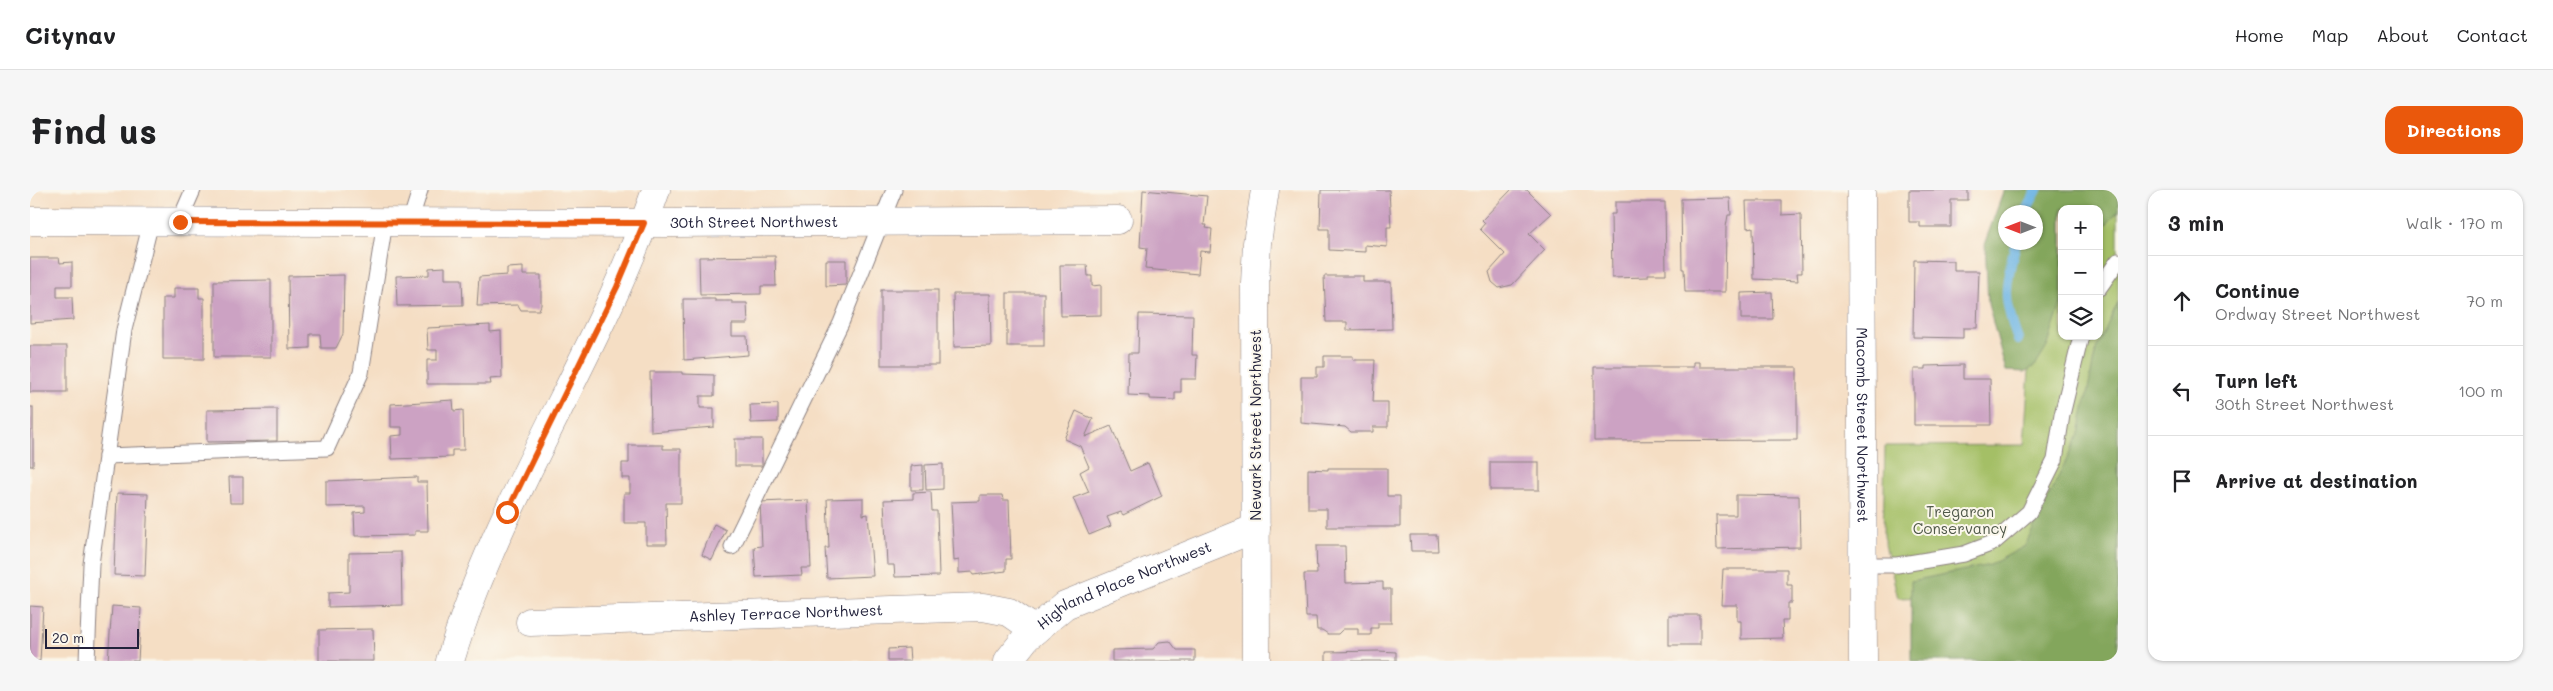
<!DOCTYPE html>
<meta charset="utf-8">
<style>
:root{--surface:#fff;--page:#f6f6f6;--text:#202124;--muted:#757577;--line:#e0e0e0;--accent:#ea580c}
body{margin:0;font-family:Mali,sans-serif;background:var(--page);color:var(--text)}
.controls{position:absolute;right:15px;top:15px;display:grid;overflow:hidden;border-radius:10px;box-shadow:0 1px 4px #0004}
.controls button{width:45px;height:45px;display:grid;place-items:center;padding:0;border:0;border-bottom:1px solid var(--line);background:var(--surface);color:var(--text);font:25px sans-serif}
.compass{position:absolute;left:1968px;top:15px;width:45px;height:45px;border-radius:50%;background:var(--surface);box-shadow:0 1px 4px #0004;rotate:270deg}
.scale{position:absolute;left:15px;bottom:12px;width:94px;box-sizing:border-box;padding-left:5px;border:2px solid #22223b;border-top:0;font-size:14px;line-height:18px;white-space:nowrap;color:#22223b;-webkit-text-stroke:4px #fbf7ec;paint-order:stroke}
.stop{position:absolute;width:15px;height:15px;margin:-11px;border:4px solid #ea580c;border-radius:50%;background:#fff}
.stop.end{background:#ea580c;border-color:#fff;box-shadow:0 1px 5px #0008}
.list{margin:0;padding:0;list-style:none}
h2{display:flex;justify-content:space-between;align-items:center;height:65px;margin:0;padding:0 20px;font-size:21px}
h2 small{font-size:16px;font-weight:400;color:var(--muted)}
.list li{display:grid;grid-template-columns:32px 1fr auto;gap:15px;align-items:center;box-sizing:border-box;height:90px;padding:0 20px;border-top:1px solid var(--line)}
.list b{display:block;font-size:19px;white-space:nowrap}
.list p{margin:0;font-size:16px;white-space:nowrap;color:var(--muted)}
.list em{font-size:16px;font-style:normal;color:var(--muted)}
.icon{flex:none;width:28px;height:28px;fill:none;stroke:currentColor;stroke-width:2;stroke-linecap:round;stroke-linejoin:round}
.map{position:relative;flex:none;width:2088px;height:471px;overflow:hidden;border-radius:15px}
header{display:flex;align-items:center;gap:30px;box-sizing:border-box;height:70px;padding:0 25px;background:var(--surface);border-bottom:1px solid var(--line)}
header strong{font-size:24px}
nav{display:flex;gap:28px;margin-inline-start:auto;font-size:18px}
.intro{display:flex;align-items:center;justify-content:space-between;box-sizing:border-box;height:120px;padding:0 30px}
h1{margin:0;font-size:35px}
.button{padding:12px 22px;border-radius:15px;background:var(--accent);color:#fff;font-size:18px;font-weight:700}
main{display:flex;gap:30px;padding:0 30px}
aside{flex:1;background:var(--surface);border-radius:15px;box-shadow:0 1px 4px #0004}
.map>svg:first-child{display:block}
.green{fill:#a4bf66;stroke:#637050;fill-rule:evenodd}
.forest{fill:#83a65b;stroke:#52644b;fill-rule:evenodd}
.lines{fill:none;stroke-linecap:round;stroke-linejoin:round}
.stream{stroke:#6bb3e3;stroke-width:10}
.building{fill:#cca2c3}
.service-casing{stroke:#8c8080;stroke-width:17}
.minor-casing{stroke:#8c8080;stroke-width:29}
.tertiary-casing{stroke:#8c8080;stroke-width:29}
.service{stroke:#fff;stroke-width:15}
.minor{stroke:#fff;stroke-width:28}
.tertiary{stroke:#fff;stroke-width:28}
.route{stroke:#ea580c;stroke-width:6}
.labels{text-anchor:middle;stroke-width:4;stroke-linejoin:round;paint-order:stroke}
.street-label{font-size:15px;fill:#22223b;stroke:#fbf7ec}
.park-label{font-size:15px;fill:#50594a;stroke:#fbf7ec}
</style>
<header>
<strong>Citynav</strong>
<nav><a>Home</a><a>Map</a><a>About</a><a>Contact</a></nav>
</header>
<div class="intro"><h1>Find us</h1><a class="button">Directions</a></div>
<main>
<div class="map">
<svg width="2088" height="471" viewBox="0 0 2088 471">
<rect width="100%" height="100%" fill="#fbf7ec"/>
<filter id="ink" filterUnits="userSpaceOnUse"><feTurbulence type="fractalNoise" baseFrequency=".02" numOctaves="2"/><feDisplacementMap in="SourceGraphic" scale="10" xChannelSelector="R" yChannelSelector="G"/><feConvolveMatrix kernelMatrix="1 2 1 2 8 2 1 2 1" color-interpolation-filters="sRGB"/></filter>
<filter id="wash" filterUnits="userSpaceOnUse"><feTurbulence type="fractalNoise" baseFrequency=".0096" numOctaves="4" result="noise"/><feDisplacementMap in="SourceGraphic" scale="20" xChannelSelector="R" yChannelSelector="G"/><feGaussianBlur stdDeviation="1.12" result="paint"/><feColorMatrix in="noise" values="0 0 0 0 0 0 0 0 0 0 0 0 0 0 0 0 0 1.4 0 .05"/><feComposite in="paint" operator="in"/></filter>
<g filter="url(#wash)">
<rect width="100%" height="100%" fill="#f5dec4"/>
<!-- green -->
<path class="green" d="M2011 0H2088V401L1868 408 1853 346 1855 256 1994 255ZM2032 19H2069V146H2032Z"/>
<!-- forest -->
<g class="forest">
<path d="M1974 0H2088V21L2069 43V19H2032V111L2017 157 2006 175 1995 182 1976 181 1958 114 1955 52ZM1976 22H2006V52H1976Z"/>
<path d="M2088 112V471H1881V391L1960 375 1995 356 2049 244 2066 159Z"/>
</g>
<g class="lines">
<!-- stream -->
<g class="stream">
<path d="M1995 22 2007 0"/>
<path d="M1986 52C1975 98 1972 106 1988 150"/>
</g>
</g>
<g id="blocks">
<!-- building -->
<g class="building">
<path d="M1113 0 1177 6 1174 35H1177L1176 38 1182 39 1180 62 1170 61 1168 84 1115 79 1117 58 1110 57Z"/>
<path d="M1291 0H1359L1361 37H1357V57L1335 55V62L1299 60V39H1290Z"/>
<path d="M1481 0H1497L1521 24 1499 44 1515 60 1482 95 1469 98 1462 92 1459 82 1475 64 1450 39 1455 33 1452 30Z"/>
<path d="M1879 0H1938V10H1921V37H1890V32H1879Z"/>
<path d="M1700 8 1701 25H1698L1696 37 1695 102H1655L1654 79H1652L1651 9Z"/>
<path d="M1716 11H1752V25L1771 24 1772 83H1767L1768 91 1724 89 1723 37 1717 38Z"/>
<path d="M1585 12H1635L1636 84H1618V87L1582 88 1581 24H1585Z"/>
<path d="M745 66 746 96H731V104L670 105 669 67Z"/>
<path d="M0 68H29L30 73 42 72V96H27V107H42L43 130 0 133Z"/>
<path d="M796 70H816V95L796 96Z"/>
<path d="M1884 70 1924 71V81H1949L1947 138H1933V148L1883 147Z"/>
<path d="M1030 75H1057L1058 86H1062V96L1071 95V125L1031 126Z"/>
<path d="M415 77V89H432L433 115 367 116 366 86 399 85V78Z"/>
<path d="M493 77V85H511V115L509 120H491L488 115 447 116 449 87 477 85V78Z"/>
<path d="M314 85 313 144 306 158H291L290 144H280V158L259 159 258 86Z"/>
<path d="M1294 86H1333V92H1361L1362 139 1317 140V132H1296Z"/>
<path d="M241 90V167H184V91Z"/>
<path d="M144 98H169V108H174V169H133V108H144Z"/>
<rect x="851" y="100" width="57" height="75"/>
<path d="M1742 102 1743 129H1711V103Z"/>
<rect x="977" y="103" width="37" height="53"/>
<path d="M923 104H960L961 156 924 157Z"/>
<path d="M653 109H685V111H702V113H717L718 134H702V146H717L718 165 654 170Z"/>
<path d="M1109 124 1163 125 1162 165H1167L1166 189H1151V202H1145V210L1120 209V206L1098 205 1099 163H1108Z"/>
<path d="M460 135V142L471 141 472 188 460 189 461 194H397V170H407V160H398L397 138Z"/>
<rect x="0" y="156" width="37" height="46"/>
<path d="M1294 166H1323V170H1345L1343 212H1358V237H1343V242H1321L1315 237 1271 233V187H1287V177H1294Z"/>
<path d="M1663 172H1669V177H1767V250L1564 251V177H1663Z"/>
<path d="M1933 175V189H1960L1961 235H1884V179H1895V176Z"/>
<path d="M620 182H652V184L684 185V206H670V218H684V237L621 242Z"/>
<path d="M423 210 424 221 433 220 434 260H422V267L362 269 361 246 372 245V237H361V214Z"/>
<path d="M748 214V232L721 233 720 215Z"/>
<rect x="0" y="217" width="3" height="59"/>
<path d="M247 219V251L177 252V220Z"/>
<path d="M1046 221 1063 229 1055 247 1081 236 1100 281 1118 273 1132 306 1093 325 1091 322 1077 327 1081 336 1059 345 1043 308 1059 302 1050 282 1059 277 1050 256 1034 249Z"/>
<rect x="705" y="249" width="27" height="27"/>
<path d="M599 255H633V259H651V313H636L637 354H616V333H594V303H600V288H592V273H599Z"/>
<rect x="1460" y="272" width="49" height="28"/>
<path d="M913 274V299L896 300 895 275Z"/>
<path d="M893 275V300H881V276Z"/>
<path d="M1298 278H1357V306H1370V337H1297V319H1278V279L1298 280Z"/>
<path d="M199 287H213V313H200Z"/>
<path d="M387 287V292H397L398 341H385V345L325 346 324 323 335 322V316L296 317V291Z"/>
<path d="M901 302 902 321H907L909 386 865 387 864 375H857L854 310 883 309V303Z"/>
<path d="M87 303 118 304 115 386 84 385Z"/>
<path d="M950 305H972L973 310H979L981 369H976V381L943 385V382L929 383V370L924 371 921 312 950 311Z"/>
<path d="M1706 305 1769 306 1770 357 1687 359 1686 325H1706Z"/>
<path d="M833 308V325L838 324 843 386 797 388 795 358H799L797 309Z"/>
<path d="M778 310 781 378H771L772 385 726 387 724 357 732 356 730 312Z"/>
<path d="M684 334 696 340 682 370 672 365Z"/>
<path d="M1380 345H1407L1408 361H1381Z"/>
<path d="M1286 356H1315L1316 393 1353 392V399H1361V433H1348V438H1341V445H1328V439H1313L1308 444H1298L1292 440H1287L1286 427H1276L1274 384H1287Z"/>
<path d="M371 362 372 415 298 417V403L319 402V363Z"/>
<path d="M1693 379H1757V395H1762V413H1758V431H1752L1753 448 1711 449V431H1707V415H1691Z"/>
<path d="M0 416 13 417 10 471H0Z"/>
<path d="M82 416 111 418 108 471H78Z"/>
<rect x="1639" y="425" width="31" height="30"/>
<path d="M343 439 344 471H289V440Z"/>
<path d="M1140 451 1147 460H1165V471H1082V460L1123 459 1129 452Z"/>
<path d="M879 458 880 471H858V459Z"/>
<path d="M1349 461 1366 462V471H1296V462Z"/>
</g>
</g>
</g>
<g filter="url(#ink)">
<use href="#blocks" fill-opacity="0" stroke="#8c8080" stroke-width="1"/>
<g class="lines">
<!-- service casing -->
<g class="service-casing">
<g id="service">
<path d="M149 32 163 0"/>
<path d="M380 32 390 0"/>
<path d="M2069 98 2088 71"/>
<path d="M76 266 297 258 331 183 355 32"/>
<path d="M702 357 811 133 864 0"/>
<path d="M1833 375H1867L1934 364 1963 353 1999 322 2025 270 2032 225 2051 146"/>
<path d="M57 471 61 374 94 140 121 32"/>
</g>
</g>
<!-- minor casing -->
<g class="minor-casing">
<g id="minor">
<path id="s1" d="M0 31 643 33 1088 30"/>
<path id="s2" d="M500 432 953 417 979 422 1005 440"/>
<path d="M420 471C469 306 570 163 626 0"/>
<path id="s3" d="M978 471 996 448 1035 415 1226 338"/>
<path d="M1226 471 1225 94 1227 53 1235 0"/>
</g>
</g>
<!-- tertiary casing -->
<g class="tertiary-casing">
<g id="tertiary">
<path id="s4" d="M1831 0 1833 471"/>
</g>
</g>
<!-- service -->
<use href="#service" class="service"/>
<!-- minor -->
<use href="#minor" class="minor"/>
<!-- tertiary -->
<use href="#tertiary" class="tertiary"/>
</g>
</g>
<g class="lines" filter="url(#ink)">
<!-- route -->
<path class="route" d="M150 32 614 33 587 97 477 322"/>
</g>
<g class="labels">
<!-- street labels -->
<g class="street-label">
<text dy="5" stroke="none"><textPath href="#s1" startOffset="724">30th Street Northwest</textPath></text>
<text transform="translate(1226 235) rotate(-90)" y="5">Newark Street Northwest</text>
<text dy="5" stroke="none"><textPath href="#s4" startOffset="235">Macomb Street Northwest</textPath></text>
<text dy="5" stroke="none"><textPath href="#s3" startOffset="142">Highland Place Northwest</textPath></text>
<text dy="5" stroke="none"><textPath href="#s2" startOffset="256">Ashley Terrace Northwest</textPath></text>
</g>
<!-- park labels -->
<g class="park-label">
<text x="1930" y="327">Tregaron<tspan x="1930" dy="17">Conservancy</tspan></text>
</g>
</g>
</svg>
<div class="controls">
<button>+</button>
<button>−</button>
<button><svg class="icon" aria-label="layers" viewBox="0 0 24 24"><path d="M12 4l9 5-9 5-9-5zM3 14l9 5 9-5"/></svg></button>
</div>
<svg class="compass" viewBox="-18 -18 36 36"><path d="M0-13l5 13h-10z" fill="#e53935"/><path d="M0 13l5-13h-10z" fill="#757577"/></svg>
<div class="scale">20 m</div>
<div class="stop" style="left:477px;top:322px"></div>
<div class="stop end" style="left:150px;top:32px"></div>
</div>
<aside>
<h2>3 min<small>Walk · 170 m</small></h2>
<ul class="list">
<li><svg class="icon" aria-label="ahead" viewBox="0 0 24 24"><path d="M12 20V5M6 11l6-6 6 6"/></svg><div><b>Continue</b><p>Ordway Street Northwest</p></div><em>70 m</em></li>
<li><svg class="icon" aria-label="left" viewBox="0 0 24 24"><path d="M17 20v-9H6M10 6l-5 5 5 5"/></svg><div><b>Turn left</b><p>30th Street Northwest</p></div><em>100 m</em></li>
<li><svg class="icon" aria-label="arrive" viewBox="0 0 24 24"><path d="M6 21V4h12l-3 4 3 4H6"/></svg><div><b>Arrive at destination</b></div></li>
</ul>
</aside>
</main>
